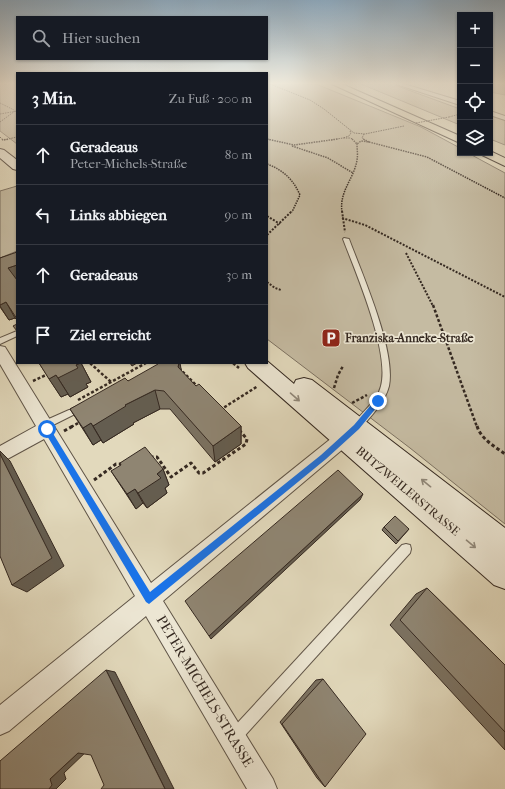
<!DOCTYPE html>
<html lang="de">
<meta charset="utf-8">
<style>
:root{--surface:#171b24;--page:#242831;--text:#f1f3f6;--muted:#9ea1a6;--line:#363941}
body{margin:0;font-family:"IM FELL French Canon",serif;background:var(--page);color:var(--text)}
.controls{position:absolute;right:12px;top:12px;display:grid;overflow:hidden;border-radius:0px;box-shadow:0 1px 3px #0004}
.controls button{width:36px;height:36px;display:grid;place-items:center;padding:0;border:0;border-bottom:1px solid var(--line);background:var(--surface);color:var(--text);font:20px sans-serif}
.stop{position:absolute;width:12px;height:12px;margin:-9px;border:3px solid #1a73e8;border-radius:50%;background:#fff}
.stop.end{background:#1a73e8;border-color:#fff;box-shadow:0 1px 4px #0008}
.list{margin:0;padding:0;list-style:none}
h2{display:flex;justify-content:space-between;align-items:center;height:52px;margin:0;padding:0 16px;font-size:17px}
h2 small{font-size:13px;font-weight:400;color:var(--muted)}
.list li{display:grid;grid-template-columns:26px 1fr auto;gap:12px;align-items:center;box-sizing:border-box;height:60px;padding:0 16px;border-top:1px solid var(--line)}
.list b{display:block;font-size:15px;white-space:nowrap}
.list p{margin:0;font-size:13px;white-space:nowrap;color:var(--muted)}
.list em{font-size:13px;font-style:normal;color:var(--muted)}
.icon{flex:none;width:22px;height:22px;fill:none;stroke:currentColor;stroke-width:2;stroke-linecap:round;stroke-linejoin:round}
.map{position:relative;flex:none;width:505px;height:789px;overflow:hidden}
.search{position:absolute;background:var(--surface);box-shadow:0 1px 3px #0004;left:16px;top:16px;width:252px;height:44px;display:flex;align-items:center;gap:10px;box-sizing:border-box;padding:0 14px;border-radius:0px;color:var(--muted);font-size:15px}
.panel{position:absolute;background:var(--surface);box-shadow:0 1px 3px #0004;left:16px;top:72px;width:252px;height:292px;border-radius:0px}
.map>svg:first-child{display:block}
.green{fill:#c5bba2;stroke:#7d7262}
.water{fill:#a79d87;stroke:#796f5e}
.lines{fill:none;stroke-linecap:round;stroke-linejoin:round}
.lane-casing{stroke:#605548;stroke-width:2}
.street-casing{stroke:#605548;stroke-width:2}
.secondary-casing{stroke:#352921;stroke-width:2}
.highway-casing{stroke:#352921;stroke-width:2}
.path-far4{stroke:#352921;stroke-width:1;stroke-dasharray:1.5 1;stroke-linecap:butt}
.path-far3{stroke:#352921;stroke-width:1.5;stroke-dasharray:1.5 1;stroke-linecap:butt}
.path-far2{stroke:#352921;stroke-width:2;stroke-dasharray:2 1.5;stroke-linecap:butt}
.path-far1{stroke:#352921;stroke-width:2.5;stroke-dasharray:3 2;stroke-linecap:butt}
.path{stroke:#352921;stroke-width:3;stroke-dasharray:3.5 2.5;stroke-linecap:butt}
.lane{fill:#ece6d3;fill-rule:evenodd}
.street{fill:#ece6d3;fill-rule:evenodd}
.secondary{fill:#ece6d3;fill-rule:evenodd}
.highway{fill:#e2d9bc;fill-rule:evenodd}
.path-bridge{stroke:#352921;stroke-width:1;stroke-dasharray:1.5 1;stroke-linecap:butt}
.wall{fill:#7b7262;stroke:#352921}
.shaded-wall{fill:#645d50;stroke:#352921}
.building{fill:#8f8572;stroke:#352921}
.oneway{stroke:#90887a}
.route{fill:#1a73e8}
.labels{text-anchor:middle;stroke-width:3.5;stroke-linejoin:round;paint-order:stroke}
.poi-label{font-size:12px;font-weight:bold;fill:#352921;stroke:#ece6d3;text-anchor:start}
.street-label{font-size:12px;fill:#352921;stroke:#ece6d3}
.near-street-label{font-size:14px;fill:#352921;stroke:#ece6d3}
</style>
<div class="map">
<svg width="505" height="789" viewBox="0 0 505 789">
<rect width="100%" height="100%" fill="#e2d9bc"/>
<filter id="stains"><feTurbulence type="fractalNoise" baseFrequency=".005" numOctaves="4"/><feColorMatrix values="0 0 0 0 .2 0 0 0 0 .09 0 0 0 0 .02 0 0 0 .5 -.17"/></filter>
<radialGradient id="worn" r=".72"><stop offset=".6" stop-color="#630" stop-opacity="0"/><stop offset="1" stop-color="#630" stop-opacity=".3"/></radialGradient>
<!-- green -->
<g class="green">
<path d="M0 84H17V144L0 131Z"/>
<path d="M267 84H316L421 127 460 148V153H468L505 173V524L410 448 267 339Z"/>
<path d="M361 84H392L460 109V125Z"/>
<path d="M490 115 505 119V145L490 139Z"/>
<path d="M17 186V251L0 258V191Z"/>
</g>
<!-- water -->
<path class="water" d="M490 84H505V95L490 92Z"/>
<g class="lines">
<!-- lane casing -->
<g class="lane-casing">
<g id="lane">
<path d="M344 238 349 239C362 274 396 350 389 386 385 402 371 416 360 429L357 430 354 429 353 426C360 412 377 403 381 386 390 352 356 273 343 239Z"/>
<path d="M17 331V336L0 344V338Z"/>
<path d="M81 408 84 409 85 411 84 413 73 415 45 429 42 428 41 425 42 422 69 410Z"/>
<path d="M406 544 410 545 411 549 410 553 240 741 235 743 230 741 228 736 230 731 402 545Z"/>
</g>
</g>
<!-- street casing -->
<g class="street-casing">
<g id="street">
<path d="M396 84H404L460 101V105Z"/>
<path d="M490 111 505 116V120L490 115Z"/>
<path d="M0 346 5 347 151 583 338 433 344 431 350 433 353 438 350 443 163 601 273 779 277 789H247L146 616 9 731 0 735V705L135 596 44 439 0 463V446L36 426 0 364Z"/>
</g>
</g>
<!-- secondary casing -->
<g class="secondary-casing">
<g id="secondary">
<path d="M0 149 4 150 17 160V170L13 169 0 158Z"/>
<path d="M267 361 294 384 296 380 304 378 312 380 505 528V589L494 585 248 368 245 363H267Z"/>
</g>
</g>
<!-- highway casing -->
<g class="highway-casing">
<g id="highway">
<path d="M332 84H342L460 136V143Z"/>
<path d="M490 151 505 158V166L482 155 480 153H490Z"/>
</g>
</g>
<!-- path-far4 -->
<g class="path-far4">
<path d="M270 84 310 100 324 109 354 133 365 134 404 126"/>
<path d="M0 103 14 110"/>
<path d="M0 114 17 111"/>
<path d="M449 117 460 114"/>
<path d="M0 122 15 111"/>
<path d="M350 131 351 133 349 136 343 138H351L353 140"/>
<path d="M364 134 362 138 365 140"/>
<path d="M0 137 3 140"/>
<path d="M267 139 270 140"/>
<path d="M4 140 17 137"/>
<path d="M331 140 343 138"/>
</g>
<!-- path-far3 -->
<g class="path-far3">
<path d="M2 139 3 140 9 139"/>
<path d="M267 139 294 145 338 139"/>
<path d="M352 139 357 144 361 141 369 142 363 139"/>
<path d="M369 142 427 157 505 198"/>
<path d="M292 146 328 158 353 173"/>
<path d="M267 164C283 170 293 179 300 195L292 212"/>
<path d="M342 212C339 191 354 179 357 160 358 155 357 149 357 144"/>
</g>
<!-- path-far2 -->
<g class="path-far2">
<path d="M342 211 345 232"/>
<path d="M267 216 280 224"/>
<path d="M342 218 365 225 505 297"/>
<path d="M267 235 292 211"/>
<path d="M406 253 433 306"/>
<path d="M267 282 275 288 281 290"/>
</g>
<!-- path-far1 -->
<g class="path-far1">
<path d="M433 305 477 427"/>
<path d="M90 363 111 382"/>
<path d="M233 363 239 368"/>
<path d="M179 368 198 387"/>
<path d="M33 381 48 374"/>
<path d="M334 388 338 375 343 366"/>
<path d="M78 400 146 363"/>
<path d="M352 403 367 395"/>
<path d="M220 410 258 386"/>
<path d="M71 427 80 422"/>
</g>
<!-- path -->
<g class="path">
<path d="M477 426C481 439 494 446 505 454"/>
<path d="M64 431 73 426"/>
<path d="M150 457H157L171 477 191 463 199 473H203L246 444 247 439 239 430"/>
<path d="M94 480 116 464H124"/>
</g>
<!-- lane -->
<use href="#lane" class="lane"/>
<!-- street -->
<use href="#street" class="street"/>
<!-- secondary -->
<use href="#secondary" class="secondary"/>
<!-- highway -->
<use href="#highway" class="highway"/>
<!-- path-bridge -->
<path class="path-bridge" d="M416 123 449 117"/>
</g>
<!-- wall -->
<g class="wall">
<path d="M17 253V320L15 318 9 320 0 307V258Z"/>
<path d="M39 363H81L91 382 86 384 88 387 70 397 68 394 61 397Z"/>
<path d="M181 371 196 386 241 426V444L215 462 170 409H160L133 423 134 424 103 443 101 440 93 445 70 409 128 381Z"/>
<path d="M163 469 169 485 165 488 167 493 147 508 143 503 136 509 111 471Z"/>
<path d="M384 527 409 529 396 544 382 530Z"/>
<path d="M427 588 505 665V750L390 625 416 594Z"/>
<path d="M323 679 325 787 317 778 280 722 316 680Z"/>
</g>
<!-- shaded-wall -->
<g class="shaded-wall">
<path d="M17 265V283L8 268Z"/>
<path d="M6 302 15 318 9 320 0 306V305Z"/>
<path d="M80 363H81L91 382 86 384 88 387 70 397 58 378 76 365Z"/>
<path d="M130 363H137L132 366Z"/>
<path d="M179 363H180L183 380 178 367Z"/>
<path d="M56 375 68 394 61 397 49 379Z"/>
<path d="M155 390 160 409 133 423 134 424 103 443 93 426 125 405Z"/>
<path d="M91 423 101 440 93 445 83 428Z"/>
<path d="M241 426V444L215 462 213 446Z"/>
<path d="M0 451 10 461 64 566 27 592 12 585Z"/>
<path d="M163 469 169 485 165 488 167 493 147 508 138 493 157 474Z"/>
<path d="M135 489 143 503 136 509 127 494Z"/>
<path d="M363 494 360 500 211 639 209 636Z"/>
<path d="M106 670 115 672 174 789H165Z"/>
<path d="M89 749 64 773 66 779 56 789H49L50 779 78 753Z"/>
</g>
<!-- building -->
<g class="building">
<path d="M17 252V265L8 268 17 280V319L6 302 0 305V258Z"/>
<path d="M17 324V331L13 326Z"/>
<path d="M39 363H80L76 365 78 368 58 378 56 375 49 379Z"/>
<path d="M158 363H179L178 367 196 386 199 384 241 426 213 446 164 391 155 390 125 405 126 406 93 426 91 423 83 428 70 409 125 378 128 381 158 364Z"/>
<path d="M145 447 163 469 157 474 161 478 138 493 135 489 127 494 111 471 121 465 120 463Z"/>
<path d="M0 454 52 558 12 585 0 556Z"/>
<path d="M338 470 363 494 209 636 185 601Z"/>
<path d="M395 516 409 529 398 541 384 527Z"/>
<path d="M427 588 505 665V732L400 620Z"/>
<path d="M106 670 165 789H101L104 785 91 755 78 753 50 779 52 785 49 789H0V761Z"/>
<path d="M323 679 366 734 325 787 282 724Z"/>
</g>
<!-- one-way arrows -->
<defs><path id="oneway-shaft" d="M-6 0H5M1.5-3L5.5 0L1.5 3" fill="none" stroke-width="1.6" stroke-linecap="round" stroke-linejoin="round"/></defs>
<g class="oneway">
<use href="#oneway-shaft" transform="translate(295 397) rotate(41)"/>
<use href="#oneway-shaft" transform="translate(426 483) rotate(-141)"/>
<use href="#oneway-shaft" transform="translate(471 544) rotate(40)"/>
</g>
<!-- sky -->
<linearGradient id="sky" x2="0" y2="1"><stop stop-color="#8eabc1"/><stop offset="0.43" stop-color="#f2eee1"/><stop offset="1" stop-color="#f2eee1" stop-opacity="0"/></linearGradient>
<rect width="505" height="194" fill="url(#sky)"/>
<!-- route -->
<path class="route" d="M378 398 381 399V402L359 429 326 459 149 604 146 602 43 429 47 426 49 427 150 592 321 455 354 425 376 399Z"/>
<!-- icons -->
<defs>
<g id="parking-square" transform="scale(1)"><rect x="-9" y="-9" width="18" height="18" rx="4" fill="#8f2418" stroke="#ece6d3"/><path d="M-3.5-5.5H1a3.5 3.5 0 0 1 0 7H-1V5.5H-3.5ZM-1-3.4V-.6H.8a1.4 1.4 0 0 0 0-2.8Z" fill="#fff"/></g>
</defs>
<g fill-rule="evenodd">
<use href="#parking-square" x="331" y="338"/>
</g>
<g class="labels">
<!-- poi labels -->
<g class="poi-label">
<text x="345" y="342">Franziska-Anneke-Straße</text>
</g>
<!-- street labels -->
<g class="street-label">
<text transform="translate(408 491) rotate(40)" y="4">BUTZWEILERSTRASSE</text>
</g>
<!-- near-street labels -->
<g class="near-street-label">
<text transform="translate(205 691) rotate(59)" y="5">PETER-MICHELS-STRASSE</text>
</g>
</g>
<rect width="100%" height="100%" filter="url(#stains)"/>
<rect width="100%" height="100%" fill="url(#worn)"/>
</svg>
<div class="controls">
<button>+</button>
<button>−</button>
<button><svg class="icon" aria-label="locate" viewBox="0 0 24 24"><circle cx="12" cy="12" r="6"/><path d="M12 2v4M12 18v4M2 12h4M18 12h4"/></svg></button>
<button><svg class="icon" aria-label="layers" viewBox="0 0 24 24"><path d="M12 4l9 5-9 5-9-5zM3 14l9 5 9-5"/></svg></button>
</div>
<div class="stop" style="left:47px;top:429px"></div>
<div class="stop end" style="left:378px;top:401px"></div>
<div class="search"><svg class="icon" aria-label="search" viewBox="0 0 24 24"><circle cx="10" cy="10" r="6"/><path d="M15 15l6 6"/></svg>Hier suchen</div>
<section class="panel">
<h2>3 Min.<small>Zu Fuß · 200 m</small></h2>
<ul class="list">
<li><svg class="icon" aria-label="ahead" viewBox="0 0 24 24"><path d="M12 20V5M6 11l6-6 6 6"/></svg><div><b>Geradeaus</b><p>Peter-Michels-Straße</p></div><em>80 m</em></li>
<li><svg class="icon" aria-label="left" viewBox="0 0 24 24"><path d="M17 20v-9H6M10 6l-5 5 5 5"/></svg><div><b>Links abbiegen</b></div><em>90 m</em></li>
<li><svg class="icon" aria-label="ahead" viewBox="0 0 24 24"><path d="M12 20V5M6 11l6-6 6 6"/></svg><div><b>Geradeaus</b></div><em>30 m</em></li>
<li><svg class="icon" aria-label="arrive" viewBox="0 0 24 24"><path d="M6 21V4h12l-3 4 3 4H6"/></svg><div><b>Ziel erreicht</b></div></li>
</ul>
</section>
</div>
